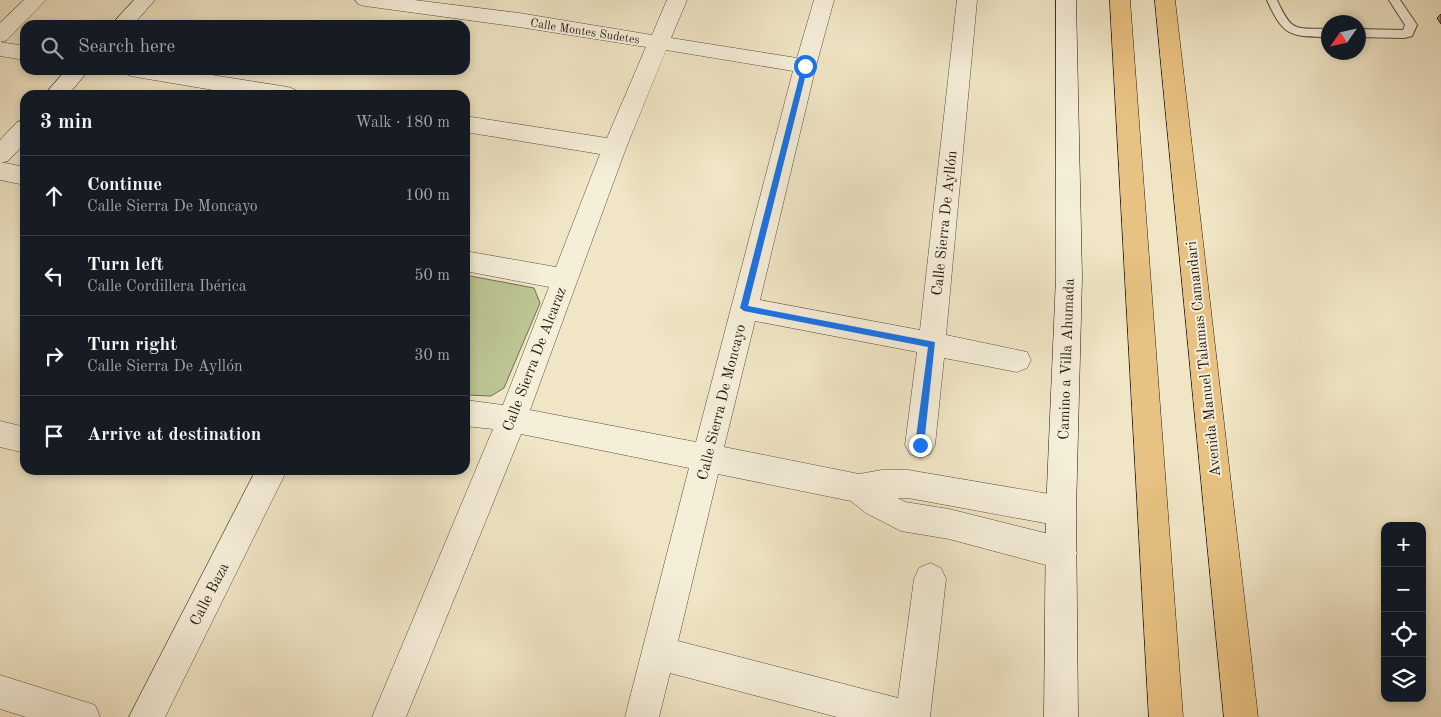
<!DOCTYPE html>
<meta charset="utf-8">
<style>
:root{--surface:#171b24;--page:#242831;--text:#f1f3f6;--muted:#9ea1a6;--line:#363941}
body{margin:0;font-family:"Old Standard TT",serif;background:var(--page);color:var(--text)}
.controls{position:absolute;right:15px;bottom:15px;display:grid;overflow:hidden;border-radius:10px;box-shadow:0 2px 8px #0003}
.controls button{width:45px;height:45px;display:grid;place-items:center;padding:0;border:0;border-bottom:1px solid var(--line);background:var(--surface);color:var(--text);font:25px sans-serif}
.compass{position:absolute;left:1321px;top:15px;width:45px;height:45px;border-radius:50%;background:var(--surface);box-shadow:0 2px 8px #0003;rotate:236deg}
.stop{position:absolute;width:15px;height:15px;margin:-11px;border:4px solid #1a73e8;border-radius:50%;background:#fff}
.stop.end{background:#1a73e8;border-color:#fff;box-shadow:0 1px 5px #0008}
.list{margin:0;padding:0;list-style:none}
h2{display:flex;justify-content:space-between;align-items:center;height:65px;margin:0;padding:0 20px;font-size:21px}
h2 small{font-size:16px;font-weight:400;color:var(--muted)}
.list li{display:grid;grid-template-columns:32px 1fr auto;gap:15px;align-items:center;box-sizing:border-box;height:80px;padding:0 20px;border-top:1px solid var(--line)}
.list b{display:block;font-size:19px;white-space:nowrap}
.list p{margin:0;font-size:16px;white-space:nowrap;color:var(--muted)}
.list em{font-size:16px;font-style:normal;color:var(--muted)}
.icon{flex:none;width:28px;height:28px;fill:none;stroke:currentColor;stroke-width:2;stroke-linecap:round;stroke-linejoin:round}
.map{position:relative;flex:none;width:1441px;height:717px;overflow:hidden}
.search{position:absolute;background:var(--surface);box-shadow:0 2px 8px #0003;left:20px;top:20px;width:450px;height:55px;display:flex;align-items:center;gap:12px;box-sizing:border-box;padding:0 18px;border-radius:15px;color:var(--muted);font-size:19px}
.panel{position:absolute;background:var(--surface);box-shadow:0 2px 8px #0003;left:20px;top:90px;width:450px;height:385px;border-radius:15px}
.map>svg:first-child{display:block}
.green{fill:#bcc493;stroke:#706e52}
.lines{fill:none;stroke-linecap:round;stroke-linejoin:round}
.lane-casing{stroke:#564a3e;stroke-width:2}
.street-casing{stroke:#564a3e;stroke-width:1}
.secondary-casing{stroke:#231711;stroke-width:1}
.primary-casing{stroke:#231711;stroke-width:1}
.lane{fill:#f5eed9;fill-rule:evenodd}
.street{fill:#f5eed9;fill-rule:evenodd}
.secondary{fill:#f5eed9;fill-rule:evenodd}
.primary{fill:#e8c282;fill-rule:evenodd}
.wall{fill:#c1907b;stroke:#231711}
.route{fill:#1a73e8}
.labels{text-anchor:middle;stroke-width:4;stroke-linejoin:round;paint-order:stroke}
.far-street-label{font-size:12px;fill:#231711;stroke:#f5eed9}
.street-label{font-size:15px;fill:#231711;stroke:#f5eed9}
</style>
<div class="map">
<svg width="1441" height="717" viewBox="0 0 1441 717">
<rect width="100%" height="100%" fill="#f0e5c5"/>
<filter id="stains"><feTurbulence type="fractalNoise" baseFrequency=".004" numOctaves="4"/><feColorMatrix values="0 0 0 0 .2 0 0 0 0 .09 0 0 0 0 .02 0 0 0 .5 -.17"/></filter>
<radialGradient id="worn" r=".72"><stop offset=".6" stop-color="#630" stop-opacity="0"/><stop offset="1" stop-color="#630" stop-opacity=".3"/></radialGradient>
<!-- green -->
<path class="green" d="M465 275 534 288 540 303 504 388 491 396 465 395Z"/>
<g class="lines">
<!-- lane casing -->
<g class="lane-casing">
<g id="lane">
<path d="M1267 0H1277C1292 33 1295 28 1328 29V37C1290 37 1283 36 1267 0Z"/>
<path d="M1389 0H1400L1415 22 1417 25 1412 36 1404 38 1358 37V29L1403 30 1405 25Z"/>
</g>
</g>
<!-- street casing -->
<g class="street-casing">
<g id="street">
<path d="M24 0H46L7 40 0 42V23Z"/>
<path d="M355 0H414L519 13 652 35 667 0H687L671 38 797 58 814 0H834L816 66 760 300 920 330 957 0H977L946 335 1027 352 1031 360 1027 368 1017 372 944 358 935 445 930 454 920 458 910 454 905 445 917 352 755 321 724 447 859 474 882 470H908L1061 496 1072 501 1076 511 1072 521 1061 526 908 498H898L905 502 949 509 1061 537 1072 542 1077 553 1072 564 1061 569 949 539 901 531 866 513 851 501 718 474 678 641 898 698 914 579 919 568 930 563 941 568 946 579 930 717H837L670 673 659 717H625L689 468 521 434 406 717H372L493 429 465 426V400L503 405 549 287 465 271V251L556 267 600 154 465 132V116L607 138 646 47 519 27 365 6 358 4ZM666 50 793 71 696 442 530 410 626 148Z"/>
<path d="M0 42 25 46V60L0 56Z"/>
<path d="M125 70H180L288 87 296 90 299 95H243L136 77 128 75Z"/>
<path d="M0 162 25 167V185L0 180Z"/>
<path d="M0 421 25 427V453L0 447Z"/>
<path d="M256 470H287L165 717H129Z"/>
<path d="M0 675 95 705 100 717H26L0 709Z"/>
</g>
</g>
<!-- secondary casing -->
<g class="secondary-casing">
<g id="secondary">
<path d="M134 0H155L133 25H111Z"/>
<path d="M1056 0H1076L1082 277 1076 511 1078 717H1044L1046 511 1056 277Z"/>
<path d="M66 70H89L68 95H44Z"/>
<path d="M25 120V143L8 161 0 163V140L17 122Z"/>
</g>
</g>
<!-- primary casing -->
<g class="primary-casing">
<g id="primary">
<path d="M1110 0H1130L1183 717H1149Z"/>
<path d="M1155 0H1175L1258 717H1224Z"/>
</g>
</g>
<!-- lane -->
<use href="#lane" class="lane"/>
<!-- street -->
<use href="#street" class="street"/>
<!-- secondary -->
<use href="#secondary" class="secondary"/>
<!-- primary -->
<use href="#primary" class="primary"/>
</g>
<!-- wall -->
<path class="wall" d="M1441 14V24L1437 18Z"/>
<!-- route -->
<path class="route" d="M805 64 808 66 748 306 935 342 924 445 920 449 915 445 928 347 744 311 740 308 802 66Z"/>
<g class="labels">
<!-- far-street labels -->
<g class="far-street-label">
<text transform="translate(585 31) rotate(9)" y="4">Calle Montes Sudetes</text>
</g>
<!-- street labels -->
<g class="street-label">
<text transform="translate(944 223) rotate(-84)" y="5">Calle Sierra De Ayllón</text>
<text transform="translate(534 359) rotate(-69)" y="5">Calle Sierra De Alcaraz</text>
<text transform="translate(1066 359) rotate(-88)" y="5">Camino a Villa Ahumada</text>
<text transform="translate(1203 359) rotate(-96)" y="5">Avenida Manuel Talamas Camandari</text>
<text transform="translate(721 402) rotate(-76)" y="5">Calle Sierra De Moncayo</text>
<text transform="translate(209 594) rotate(-63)" y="5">Calle Baza</text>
</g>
</g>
<rect width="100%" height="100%" filter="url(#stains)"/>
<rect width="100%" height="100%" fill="url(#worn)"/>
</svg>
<div class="controls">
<button>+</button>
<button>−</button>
<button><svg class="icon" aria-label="locate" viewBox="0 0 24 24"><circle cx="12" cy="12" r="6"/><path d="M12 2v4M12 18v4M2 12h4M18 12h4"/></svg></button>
<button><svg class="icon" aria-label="layers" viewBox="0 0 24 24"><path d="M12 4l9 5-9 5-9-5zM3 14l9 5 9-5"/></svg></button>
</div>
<svg class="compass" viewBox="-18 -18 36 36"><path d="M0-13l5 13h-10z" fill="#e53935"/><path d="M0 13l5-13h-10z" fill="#9ea1a6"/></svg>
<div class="stop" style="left:805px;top:66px"></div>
<div class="stop end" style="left:920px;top:445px"></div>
<div class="search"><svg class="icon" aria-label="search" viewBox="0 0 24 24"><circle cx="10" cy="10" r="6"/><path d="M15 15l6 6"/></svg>Search here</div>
<section class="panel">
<h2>3 min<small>Walk · 180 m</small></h2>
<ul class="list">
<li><svg class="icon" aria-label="ahead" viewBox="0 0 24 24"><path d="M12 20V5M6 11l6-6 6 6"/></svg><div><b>Continue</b><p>Calle Sierra De Moncayo</p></div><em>100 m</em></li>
<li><svg class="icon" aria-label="left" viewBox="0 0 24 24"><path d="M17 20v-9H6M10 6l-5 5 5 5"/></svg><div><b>Turn left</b><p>Calle Cordillera Ibérica</p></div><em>50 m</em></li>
<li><svg class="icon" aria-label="right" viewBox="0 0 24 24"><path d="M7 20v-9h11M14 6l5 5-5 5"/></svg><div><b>Turn right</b><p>Calle Sierra De Ayllón</p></div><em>30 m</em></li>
<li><svg class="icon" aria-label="arrive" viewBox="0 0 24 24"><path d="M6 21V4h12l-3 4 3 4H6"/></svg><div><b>Arrive at destination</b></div></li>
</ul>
</section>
</div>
